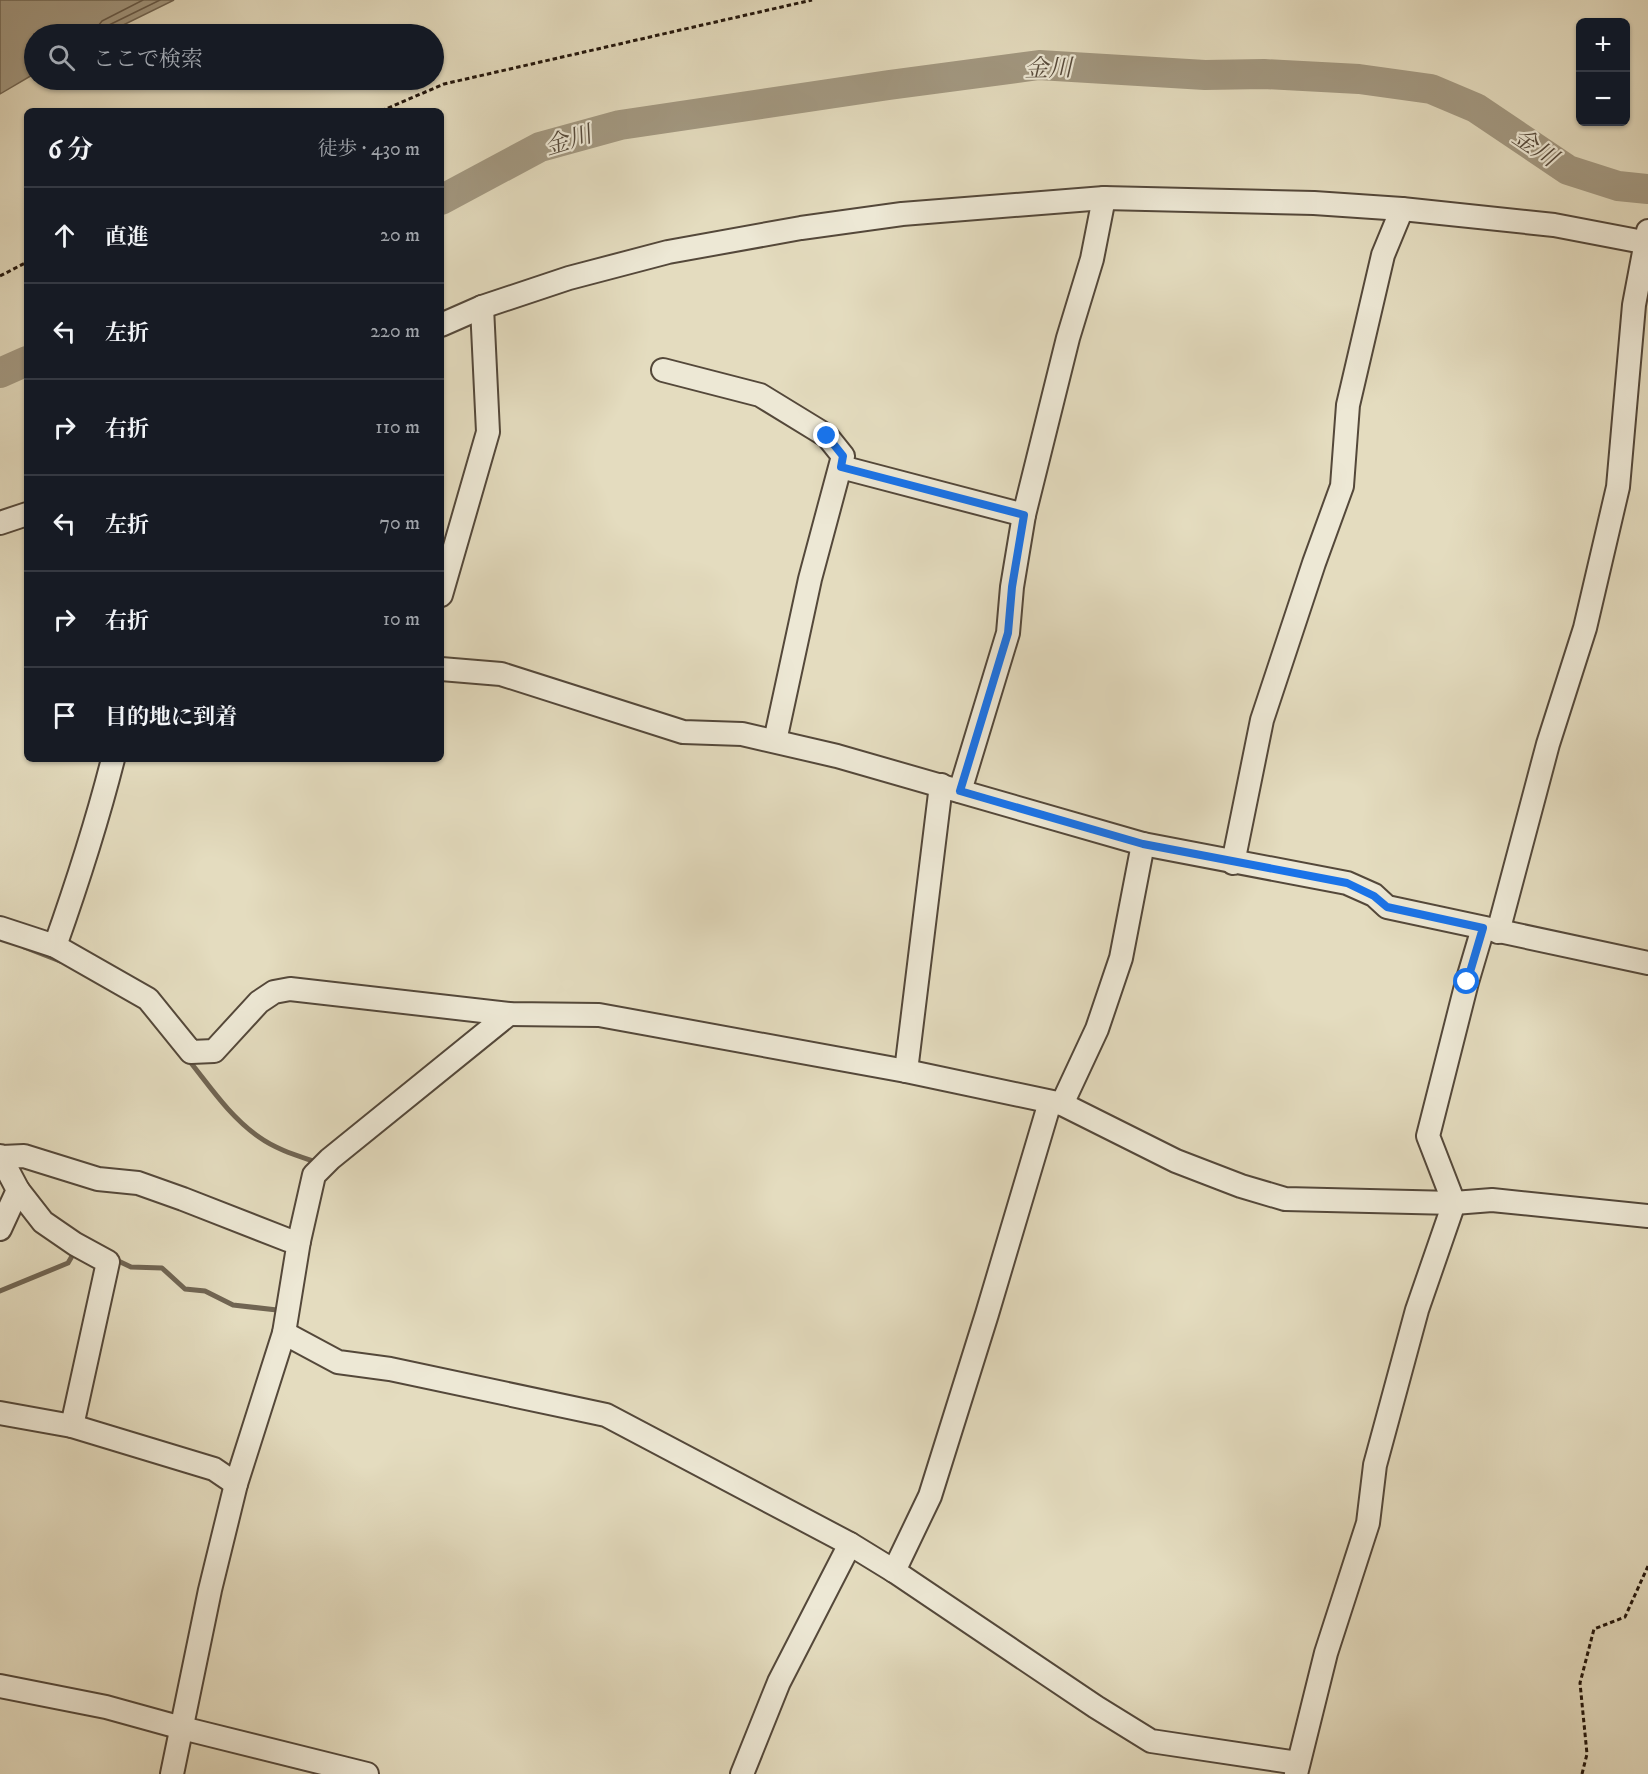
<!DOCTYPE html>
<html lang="ja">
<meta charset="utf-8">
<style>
:root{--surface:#171b24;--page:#20242c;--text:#f1f3f6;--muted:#9ea1a6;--line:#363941}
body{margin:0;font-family:"IM FELL DW Pica","Noto Serif JP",serif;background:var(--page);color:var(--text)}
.controls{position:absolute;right:18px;top:18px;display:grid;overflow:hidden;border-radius:9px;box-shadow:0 2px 4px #0004}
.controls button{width:54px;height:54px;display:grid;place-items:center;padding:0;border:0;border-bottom:2px solid var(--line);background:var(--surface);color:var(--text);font:30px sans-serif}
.stop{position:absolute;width:18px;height:18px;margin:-14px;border:4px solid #1a73e8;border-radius:50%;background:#fff}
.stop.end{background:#1a73e8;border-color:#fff;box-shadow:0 2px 6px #0008}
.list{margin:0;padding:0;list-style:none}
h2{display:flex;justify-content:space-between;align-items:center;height:78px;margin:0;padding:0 24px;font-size:26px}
h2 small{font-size:20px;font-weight:400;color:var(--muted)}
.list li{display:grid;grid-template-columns:39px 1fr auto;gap:18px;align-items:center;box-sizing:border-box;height:96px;padding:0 24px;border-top:2px solid var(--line)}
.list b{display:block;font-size:22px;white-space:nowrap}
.list em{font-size:20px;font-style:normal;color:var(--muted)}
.icon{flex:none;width:33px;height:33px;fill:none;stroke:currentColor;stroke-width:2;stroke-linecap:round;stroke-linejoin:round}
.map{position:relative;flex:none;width:1648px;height:1774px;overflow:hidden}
.search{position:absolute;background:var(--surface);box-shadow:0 2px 4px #0004;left:24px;top:24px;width:420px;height:66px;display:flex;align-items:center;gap:15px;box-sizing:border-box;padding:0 21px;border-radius:33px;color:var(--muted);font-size:22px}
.panel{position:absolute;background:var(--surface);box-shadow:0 2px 4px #0004;left:24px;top:108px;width:420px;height:654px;border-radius:9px}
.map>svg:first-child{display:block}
.water{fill:#a39982;stroke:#706553;stroke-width:1.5}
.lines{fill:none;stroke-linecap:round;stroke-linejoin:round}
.shore{stroke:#645848;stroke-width:1.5}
.stream{stroke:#706553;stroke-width:5}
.river{stroke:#a39982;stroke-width:30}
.minor-casing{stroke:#54483a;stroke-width:26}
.path{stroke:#24170d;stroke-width:3;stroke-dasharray:4.5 3;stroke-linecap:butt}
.minor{stroke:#ede8d5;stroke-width:22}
.route{stroke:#1a73e8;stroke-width:8}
.labels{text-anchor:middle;stroke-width:4.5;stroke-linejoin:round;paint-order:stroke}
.water-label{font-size:24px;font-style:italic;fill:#574b3c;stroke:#ede8d5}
</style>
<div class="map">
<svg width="1648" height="1774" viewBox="0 0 1648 1774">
<rect width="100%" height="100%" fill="#e4dcbf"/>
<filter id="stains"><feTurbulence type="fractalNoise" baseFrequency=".00333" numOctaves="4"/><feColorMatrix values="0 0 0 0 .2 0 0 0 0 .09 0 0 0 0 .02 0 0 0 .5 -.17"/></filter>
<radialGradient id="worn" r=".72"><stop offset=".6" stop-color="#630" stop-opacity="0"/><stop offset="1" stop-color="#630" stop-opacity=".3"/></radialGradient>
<!-- water -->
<path class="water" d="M0 0H174L105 34H34V74L0 94Z"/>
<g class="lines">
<!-- shore -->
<g class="shore">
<path d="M96 34 98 26 102 21 143 0"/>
<path d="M104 34 107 26 160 0"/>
</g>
<!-- stream -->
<g class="stream">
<path d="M24 947 60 961"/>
<path d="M187 1058C209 1085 229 1116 259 1137 277 1150 299 1156 319 1163"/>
<path d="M112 1258 131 1267 162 1268 185 1289 205 1291 233 1305 277 1310"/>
<path d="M0 1291 68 1263 75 1251"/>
</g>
<!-- river -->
<g class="river">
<path d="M441 200 540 147 620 125 889 85 1039 65 1205 75 1264 74 1359 79 1431 89 1476 108 1568 170 1618 186 1648 189"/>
<path d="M0 373 27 361"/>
</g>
<!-- minor casing -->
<g class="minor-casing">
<g id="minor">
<path d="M441 325 482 307 569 278 668 252 801 228 902 214 1104 198 1314 203 1402 209 1554 225 1648 243"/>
<path d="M663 370 760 395 827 436 843 456 810 579 775 741"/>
<path d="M841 467 1024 515"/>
<path d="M0 523 27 514"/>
<path d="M441 595 488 432 482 307"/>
<path d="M441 669 501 674 683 732 742 734 837 756 1143 844 1347 883 1374 895 1387 907 1648 963"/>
<path d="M960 791 1008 633 1012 587 1024 515 1068 338 1092 259 1104 198"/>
<path d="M1233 863 1262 720 1314 563 1342 486 1348 405 1383 255 1402 209"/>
<path d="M0 928 55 946 148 999 191 1052 214 1051 259 1002 274 992 290 989 509 1014 599 1015 906 1071 1062 1104 1176 1161 1241 1186 1285 1199 1454 1203 1492 1200 1648 1216"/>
<path d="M1498 932 1548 744 1585 628 1618 487 1634 305 1648 231"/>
<path d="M55 946C77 884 97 822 113 759"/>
<path d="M906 1071 941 785"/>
<path d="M1062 1104 1097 1029 1121 958 1143 844"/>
<path d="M0 1156 18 1190 0 1229"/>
<path d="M2 1157 24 1156 98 1179 138 1183 183 1199 288 1240 299 1241"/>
<path d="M18 1190 43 1222 75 1244 108 1262 72 1426 214 1469 236 1484"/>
<path d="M284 1333 338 1362 390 1369 606 1415 850 1544 894 1571 1096 1707 1151 1741 1298 1763"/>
<path d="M0 1413 72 1426"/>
<path d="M894 1571 930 1496 987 1314 1050 1102"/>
<path d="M0 1686 106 1707 182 1728 367 1774"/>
<path d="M172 1774 210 1590 236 1484 284 1333 299 1241 314 1175 330 1159 509 1014"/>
<path d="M742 1774 779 1682 850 1544"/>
<path d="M1296 1774 1326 1653 1368 1523 1375 1465 1417 1310 1454 1203 1428 1136 1467 982 1483 928"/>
</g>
</g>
<!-- path -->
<g class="path">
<path d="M381 111 444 84 812 0"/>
<path d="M0 276 27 262"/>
<path d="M1582 1774 1587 1754 1580 1683 1594 1629 1625 1617 1648 1566"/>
</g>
<!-- minor -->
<use href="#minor" class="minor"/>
</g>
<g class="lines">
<!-- route -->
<path class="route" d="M827 436 843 456 841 467 1024 515 1012 587 1008 633 960 791 1143 844 1347 883 1374 896 1387 907 1483 928 1467 982"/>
</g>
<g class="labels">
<!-- water labels -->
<g class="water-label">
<text transform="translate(1048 68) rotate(-1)" y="8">金川</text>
<text transform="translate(568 140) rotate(-17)" y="8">金川</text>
<text transform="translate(1535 147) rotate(34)" y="8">金川</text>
</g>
</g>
<rect width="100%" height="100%" filter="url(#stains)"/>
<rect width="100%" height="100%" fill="url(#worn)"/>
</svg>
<div class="controls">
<button>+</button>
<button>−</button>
</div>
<div class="stop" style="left:1467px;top:982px"></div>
<div class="stop end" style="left:827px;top:436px"></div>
<div class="search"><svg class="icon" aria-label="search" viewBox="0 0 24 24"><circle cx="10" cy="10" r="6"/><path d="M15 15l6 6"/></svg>ここで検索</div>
<section class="panel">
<h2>6 分<small>徒歩 · 430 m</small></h2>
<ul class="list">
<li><svg class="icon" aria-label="ahead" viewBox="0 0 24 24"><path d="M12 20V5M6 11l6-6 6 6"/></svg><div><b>直進</b></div><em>20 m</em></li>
<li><svg class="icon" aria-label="left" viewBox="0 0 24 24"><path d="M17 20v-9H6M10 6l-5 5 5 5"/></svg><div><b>左折</b></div><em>220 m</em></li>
<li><svg class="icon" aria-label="right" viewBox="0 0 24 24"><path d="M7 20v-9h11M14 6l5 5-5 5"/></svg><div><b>右折</b></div><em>110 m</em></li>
<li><svg class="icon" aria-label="left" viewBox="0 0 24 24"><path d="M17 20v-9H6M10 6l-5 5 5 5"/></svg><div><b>左折</b></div><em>70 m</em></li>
<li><svg class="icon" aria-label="right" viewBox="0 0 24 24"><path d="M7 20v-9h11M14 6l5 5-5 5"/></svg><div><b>右折</b></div><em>10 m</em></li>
<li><svg class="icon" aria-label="arrive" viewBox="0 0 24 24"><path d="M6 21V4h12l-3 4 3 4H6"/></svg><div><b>目的地に到着</b></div></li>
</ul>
</section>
</div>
